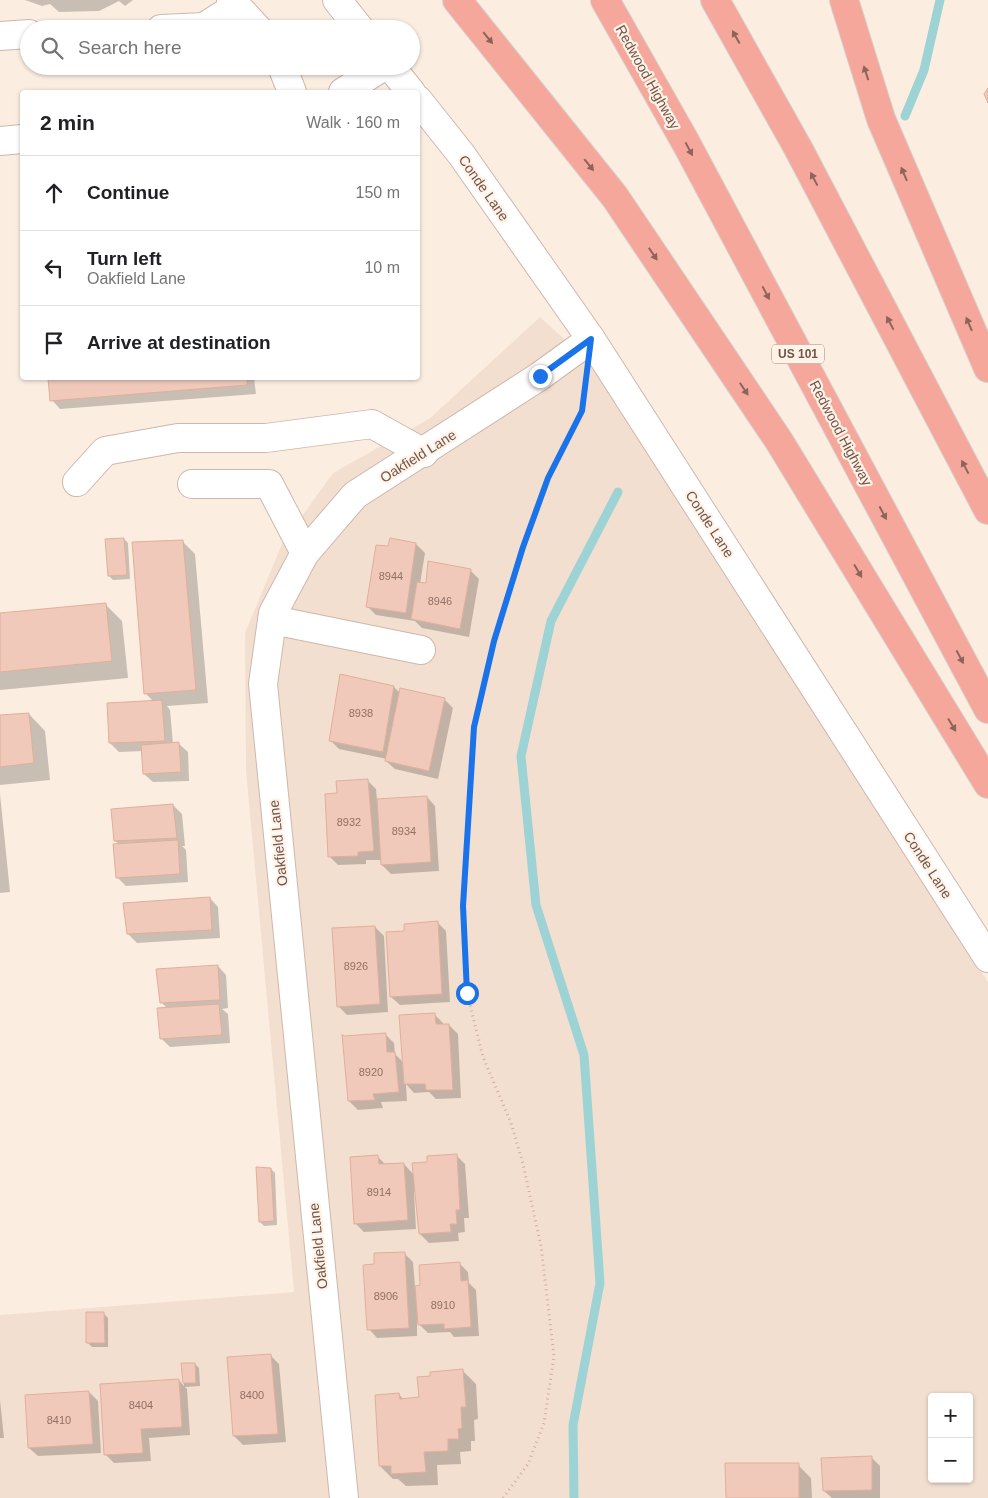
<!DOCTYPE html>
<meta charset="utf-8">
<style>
:root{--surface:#fff;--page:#f6f6f6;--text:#202124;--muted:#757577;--line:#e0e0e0}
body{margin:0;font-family:Arial,sans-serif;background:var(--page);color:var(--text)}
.controls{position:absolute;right:15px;bottom:15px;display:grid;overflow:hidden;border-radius:5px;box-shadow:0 1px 4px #0004}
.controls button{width:45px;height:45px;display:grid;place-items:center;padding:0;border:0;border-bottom:1px solid var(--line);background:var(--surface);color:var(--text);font:25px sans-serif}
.stop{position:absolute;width:15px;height:15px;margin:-11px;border:4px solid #1a73e8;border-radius:50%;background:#fff}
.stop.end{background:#1a73e8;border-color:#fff;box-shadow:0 1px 5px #0008}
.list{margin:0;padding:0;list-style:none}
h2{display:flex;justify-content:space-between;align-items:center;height:65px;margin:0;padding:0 20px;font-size:21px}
h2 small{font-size:16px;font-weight:400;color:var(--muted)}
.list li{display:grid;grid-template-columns:32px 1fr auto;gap:15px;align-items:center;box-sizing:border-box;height:75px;padding:0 20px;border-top:1px solid var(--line)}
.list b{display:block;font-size:19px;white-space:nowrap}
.list p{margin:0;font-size:16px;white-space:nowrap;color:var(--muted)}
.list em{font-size:16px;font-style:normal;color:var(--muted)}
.icon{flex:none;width:28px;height:28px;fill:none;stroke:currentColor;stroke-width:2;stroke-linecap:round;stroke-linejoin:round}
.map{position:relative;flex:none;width:988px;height:1498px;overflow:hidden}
.search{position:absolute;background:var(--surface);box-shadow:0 1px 4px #0004;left:20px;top:20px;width:400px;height:55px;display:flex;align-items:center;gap:12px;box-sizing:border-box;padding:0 18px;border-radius:28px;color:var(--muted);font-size:19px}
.panel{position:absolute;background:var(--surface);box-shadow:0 1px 4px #0004;left:20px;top:90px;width:400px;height:290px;border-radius:5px}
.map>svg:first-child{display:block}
.residential{fill:#f3dfd0;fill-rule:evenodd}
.shadow{fill:#0003}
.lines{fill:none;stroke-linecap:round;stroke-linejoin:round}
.stream{stroke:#9dd3d5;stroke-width:9}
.building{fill:#f0c9ba;stroke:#e2ae9b}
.minor-casing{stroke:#ceb7ac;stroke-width:30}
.highway-casing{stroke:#d8cfcc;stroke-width:30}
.path{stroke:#d4ac9d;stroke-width:3;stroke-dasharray:1 4;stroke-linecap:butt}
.minor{stroke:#fff;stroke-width:28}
.highway{stroke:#f4a79a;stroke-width:28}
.oneway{fill:#8c6459}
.route{stroke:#1a73e8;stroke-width:6}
.labels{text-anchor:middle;stroke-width:4.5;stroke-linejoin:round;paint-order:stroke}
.number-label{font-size:11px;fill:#927065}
.shield{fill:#fff3e7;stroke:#9c8378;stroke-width:1}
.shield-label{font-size:12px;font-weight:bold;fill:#725349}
.street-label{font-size:14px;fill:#725349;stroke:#fff3e7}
</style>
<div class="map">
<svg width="988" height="1498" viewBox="0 0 988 1498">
<rect width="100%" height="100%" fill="#fbeee1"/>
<!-- residential -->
<path class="residential" d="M540 317 615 385 988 982V1498H0V1315L294 1292 246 771 245 633 282 544 333 473 429 419ZM932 1397H969V1479H932Z"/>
<!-- shadow -->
<g class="shadow">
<path d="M25 0H133L125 6 119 1 99 11 59 12 50 4 42 6Z"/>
<path d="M49 378H254L256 394 60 409 52 400Z"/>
<path d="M124 539 128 543 130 579 113 580 109 576Z"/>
<path d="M182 541 195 554 208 703 167 706 170 710 173 744H179L188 752 189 781 153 782 144 774 143 751 119 752 110 743 153 701 145 693Z"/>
<path d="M416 544 425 553 420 584H427L470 570 479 579 469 637 422 628 415 621 376 615 367 606 389 547Z"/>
<path d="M105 604 122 621 128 678 0 690V614Z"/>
<path d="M341 676 394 687 400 693 444 699 453 708 438 779 395 769 386 761 387 759 339 749 330 740Z"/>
<path d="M29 714 45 731 50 780 0 785V717Z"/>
<path d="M367 780 376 789 377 800 427 797 435 806 439 871 391 874 382 865V860H366V864L338 865 330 857 338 794Z"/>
<path d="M0 794 10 892 0 893Z"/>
<path d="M173 805 182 814 185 846H182L186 850 188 882 126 886 117 877 120 845 115 841Z"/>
<path d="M210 898 218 907 220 938 137 943 128 934Z"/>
<path d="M437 922 446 931 450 1002 400 1005 391 997Z"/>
<path d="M375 927 384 936 388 1012 347 1015 338 1006Z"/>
<path d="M218 966 226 975 228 1008 222 1009 228 1014 230 1043 170 1047 161 1038 167 1008 161 1002Z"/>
<path d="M434 1014 443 1023V1025H449L458 1034 461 1098 436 1099 429 1092 414 1093 406 1084 407 1101 381 1102 383 1108 358 1110 349 1101 385 1034 394 1043 395 1054 404 1063Z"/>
<path d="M456 1155 465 1164 469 1218H464L465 1232 458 1233 459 1241 429 1243 420 1234 416 1192H414L416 1229 364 1232 355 1223 378 1157 386 1165 404 1164 414 1175 428 1164Z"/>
<path d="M271 1169 275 1173 277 1225 264 1226 260 1222Z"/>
<path d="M404 1253 413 1262 415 1287 421 1286 460 1264 468 1272 469 1283 476 1290 479 1336 454 1337 450 1332 428 1333 417 1322V1336L377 1338 369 1329 376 1265Z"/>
<path d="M104 1314 108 1318V1347H92L88 1343Z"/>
<path d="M271 1356 279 1364 286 1442 243 1445 234 1436Z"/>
<path d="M195 1364 199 1368 200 1386 185 1387 187 1389 190 1435 149 1438 151 1461 114 1463 105 1454 179 1380 184 1386 183 1365Z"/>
<path d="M463 1371 476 1384 478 1419 474 1420 475 1441H471V1451L460 1452 461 1464 437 1465 438 1485 406 1486 398 1479H393L380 1466 399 1394 404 1400 420 1398 431 1377Z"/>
<path d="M89 1392 98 1401 101 1453 38 1456 29 1448Z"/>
<path d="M0 1400 4 1438H0Z"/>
<path d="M871 1457 880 1466V1498H832L824 1491Z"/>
<path d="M798 1465 811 1478 812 1498H727Z"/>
</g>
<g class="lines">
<!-- stream -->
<g class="stream">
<path d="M905 116 924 70 940 0"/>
<path d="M574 1498 573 1425 600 1283 584 1055 536 905 521 756 551 621 618 492"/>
</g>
</g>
<!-- building -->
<g class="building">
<path d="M988 88V103L984 94Z"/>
<path d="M48 378H247V385L50 401Z"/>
<path d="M124 538 127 575 108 576 105 539Z"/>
<path d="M390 538 416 543 406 613 366 607 376 545 388 546Z"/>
<path d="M183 540 196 690 144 694 132 542Z"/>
<path d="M428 561 471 569 460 629 411 619 417 582 426 583Z"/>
<path d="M106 603 112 661 0 672V613Z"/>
<path d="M340 674 394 686 383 752 329 741Z"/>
<path d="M400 688 445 698 429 771 385 761Z"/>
<path d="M162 700 165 741 109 743 107 703Z"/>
<path d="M29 713 34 763 0 767V715Z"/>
<path d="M179 742 181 772 143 774 141 745Z"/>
<path d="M368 779 374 851 358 852V856L328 857 325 794 337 793 336 781Z"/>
<path d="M427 796 431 862 381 865 377 799Z"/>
<path d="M173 804 177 838 114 841 111 809Z"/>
<path d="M178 840 180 874 116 878 113 844Z"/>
<path d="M210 897 212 930 127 934 123 903Z"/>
<path d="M438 921 442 994 390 997 386 932 404 931V924Z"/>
<path d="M375 926 380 1004 337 1007 332 928Z"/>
<path d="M218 965 220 1000 160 1003 156 969Z"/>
<path d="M219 1004 222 1035 160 1039 157 1008Z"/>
<path d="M435 1013 436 1024H449L453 1090H426L425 1084H404L399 1015Z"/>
<path d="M386 1033 387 1052H395L399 1092 373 1094 375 1100 348 1101 342 1034 344 1036Z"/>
<path d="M457 1154 460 1210H456L457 1224H450L451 1232 419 1234 412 1163 427 1162V1156Z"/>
<path d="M378 1155 379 1164 404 1163 408 1220 354 1224 350 1157Z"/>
<path d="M256 1167 271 1168 274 1221 259 1222Z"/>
<path d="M405 1252 409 1328 367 1330 363 1265 374 1264V1253Z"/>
<path d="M460 1262 461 1281 468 1280 471 1327 444 1329V1324L418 1325 415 1286 420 1285 419 1265Z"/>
<path d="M86 1312H104L105 1343H86Z"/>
<path d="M271 1354 278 1434 233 1436 227 1357Z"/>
<path d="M181 1363H195L196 1383H183Z"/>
<path d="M463 1369 466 1407H461L462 1428 458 1429 459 1439H448V1451L424 1452 426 1472 391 1474V1466H379L375 1395 399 1393 400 1399 419 1397 417 1377 430 1376V1372Z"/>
<path d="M179 1379 182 1427 141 1429 143 1453 104 1455 100 1384Z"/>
<path d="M89 1391 93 1444 28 1448 25 1395Z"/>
<path d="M872 1456V1490L823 1491 821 1458Z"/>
<path d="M725 1463H799V1498H726Z"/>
</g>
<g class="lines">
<!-- minor casing -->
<g class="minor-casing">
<g id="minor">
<path d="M231 0 258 29"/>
<path d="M337 0 360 29"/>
<path d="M161 29 204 27 237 6"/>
<path d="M0 36 29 34"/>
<path d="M282 66 292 92"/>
<path d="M390 66 411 92"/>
<path d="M343 92 384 66"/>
<path d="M418 100 461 154 591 339 988 958"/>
<path d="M0 141 22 139"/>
<path d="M77 482 105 451 178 438H266L372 424 424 453"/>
<path d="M192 484H269L305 553"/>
<path d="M273 620 421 650"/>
<path d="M344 1498 263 684 273 613 305 553 355 495 540 376 591 339"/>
</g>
</g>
<!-- highway casing -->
<g class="highway-casing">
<g id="highway">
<path d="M457 0 615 197 779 441 988 784"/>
<path d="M605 0 686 143 988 709"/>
<path d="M715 0 798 148 988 510"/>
<path d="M844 0 881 119 988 368"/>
</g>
</g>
<!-- path -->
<path class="path" d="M503 1498 528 1464 544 1423 554 1356 541 1246 523 1164 511 1123 483 1057 467 993 463 906 474 727 494 641 523 547 548 478 582 411 585 385"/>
<!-- minor -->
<use href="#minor" class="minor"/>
<!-- highway -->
<use href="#highway" class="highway"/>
</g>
<!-- one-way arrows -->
<defs><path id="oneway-solid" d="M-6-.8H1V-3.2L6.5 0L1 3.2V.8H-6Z" transform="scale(1.25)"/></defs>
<g class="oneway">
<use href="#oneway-solid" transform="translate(736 37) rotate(-119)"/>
<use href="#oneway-solid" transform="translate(488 38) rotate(51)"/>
<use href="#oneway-solid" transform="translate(866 73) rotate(-108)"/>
<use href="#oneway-solid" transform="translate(689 149) rotate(62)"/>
<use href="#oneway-solid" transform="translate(589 165) rotate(51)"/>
<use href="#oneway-solid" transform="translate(904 174) rotate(-113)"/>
<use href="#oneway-solid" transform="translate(814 179) rotate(-118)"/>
<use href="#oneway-solid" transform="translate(653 254) rotate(56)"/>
<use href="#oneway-solid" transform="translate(766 293) rotate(62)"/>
<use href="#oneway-solid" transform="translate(890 323) rotate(-118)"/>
<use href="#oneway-solid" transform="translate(969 324) rotate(-113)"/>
<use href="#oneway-solid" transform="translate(744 389) rotate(56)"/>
<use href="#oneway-solid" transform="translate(965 467) rotate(-118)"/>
<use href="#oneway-solid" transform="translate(883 513) rotate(62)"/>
<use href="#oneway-solid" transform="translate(858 571) rotate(59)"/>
<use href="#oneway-solid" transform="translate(960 657) rotate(62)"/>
<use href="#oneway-solid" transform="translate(952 725) rotate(59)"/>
</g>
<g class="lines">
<!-- route -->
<path class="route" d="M467 993 463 906 474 727 494 641 523 547 548 478 582 411 591 339 540 376"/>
</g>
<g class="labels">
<!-- number labels -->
<g class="number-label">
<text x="391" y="580">8944</text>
<text x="440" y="605">8946</text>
<text x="361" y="717">8938</text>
<text x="349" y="826">8932</text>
<text x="404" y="835">8934</text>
<text x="356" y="970">8926</text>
<text x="371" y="1076">8920</text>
<text x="379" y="1196">8914</text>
<text x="386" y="1300">8906</text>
<text x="443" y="1309">8910</text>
<text x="252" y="1399">8400</text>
<text x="141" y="1409">8404</text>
<text x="59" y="1424">8410</text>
</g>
<!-- shield labels -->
<rect class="shield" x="772" y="344.5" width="52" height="19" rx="4"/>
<g class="shield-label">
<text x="798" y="358">US 101</text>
</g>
<!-- street labels -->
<g class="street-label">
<text transform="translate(648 77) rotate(61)" y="5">Redwood Highway</text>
<text transform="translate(484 188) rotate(55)" y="5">Conde Lane</text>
<text transform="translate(841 433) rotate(62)" y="5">Redwood Highway</text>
<text transform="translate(418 456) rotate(-32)" y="5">Oakfield Lane</text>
<text transform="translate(710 524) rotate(57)" y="5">Conde Lane</text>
<text transform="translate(278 843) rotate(-96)" y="5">Oakfield Lane</text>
<text transform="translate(928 865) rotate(57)" y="5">Conde Lane</text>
<text transform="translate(318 1246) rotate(-96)" y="5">Oakfield Lane</text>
</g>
</g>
</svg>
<div class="controls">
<button>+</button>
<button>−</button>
</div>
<div class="stop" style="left:467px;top:993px"></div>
<div class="stop end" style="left:540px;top:376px"></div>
<div class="search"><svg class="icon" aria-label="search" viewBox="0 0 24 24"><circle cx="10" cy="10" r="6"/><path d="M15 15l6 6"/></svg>Search here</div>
<section class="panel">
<h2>2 min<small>Walk · 160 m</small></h2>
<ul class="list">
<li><svg class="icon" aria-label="ahead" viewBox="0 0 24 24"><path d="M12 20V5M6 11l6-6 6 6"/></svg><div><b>Continue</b></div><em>150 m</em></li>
<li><svg class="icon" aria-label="left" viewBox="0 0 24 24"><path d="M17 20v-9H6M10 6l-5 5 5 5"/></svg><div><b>Turn left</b><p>Oakfield Lane</p></div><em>10 m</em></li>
<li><svg class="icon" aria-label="arrive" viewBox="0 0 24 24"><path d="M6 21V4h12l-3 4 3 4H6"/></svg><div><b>Arrive at destination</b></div></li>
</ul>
</section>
</div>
